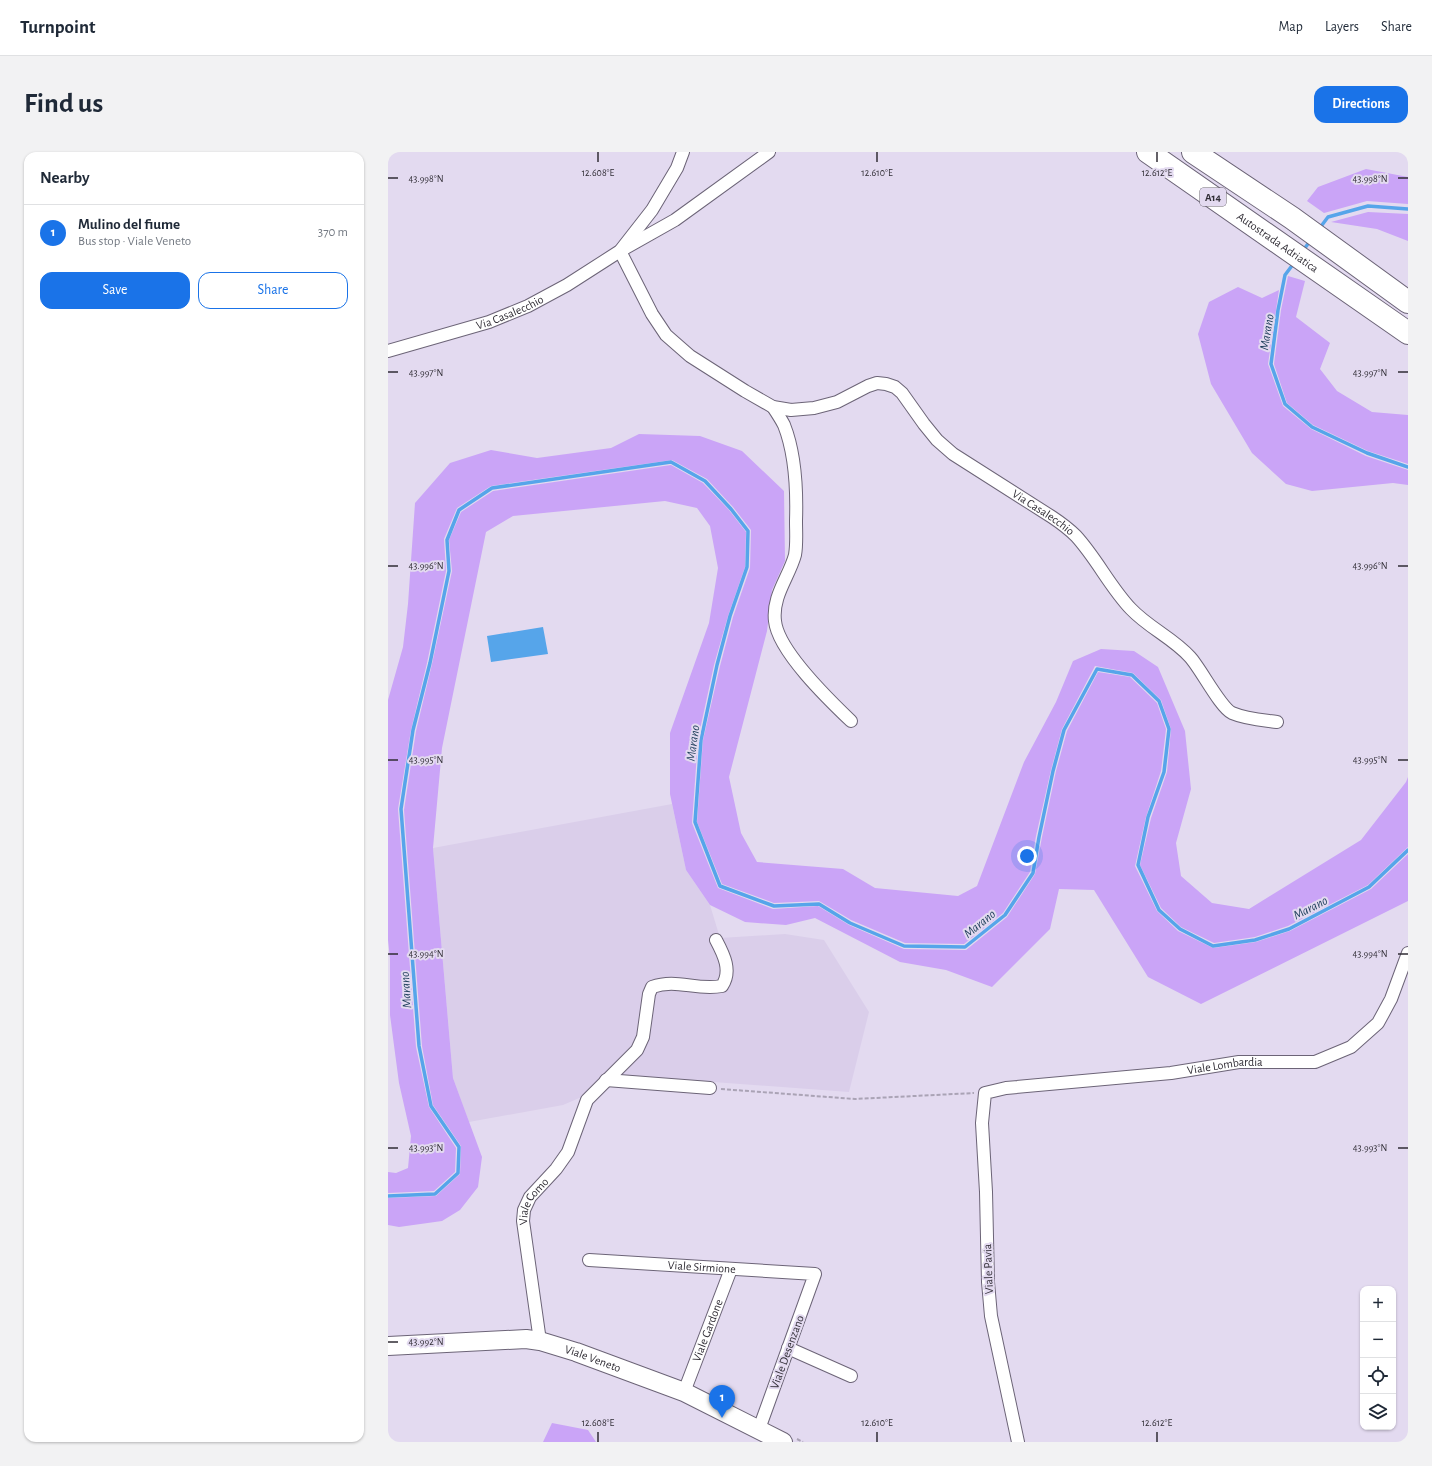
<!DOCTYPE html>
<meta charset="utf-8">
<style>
:root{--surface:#fff;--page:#f2f2f3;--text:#1f2937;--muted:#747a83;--line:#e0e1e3;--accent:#1a73e8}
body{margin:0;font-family:"Alegreya Sans",sans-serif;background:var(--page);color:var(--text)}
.controls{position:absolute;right:12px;bottom:12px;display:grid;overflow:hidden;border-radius:8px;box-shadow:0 1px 3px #0004}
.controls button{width:36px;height:36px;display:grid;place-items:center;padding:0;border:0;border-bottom:1px solid var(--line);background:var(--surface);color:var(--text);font:20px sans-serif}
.you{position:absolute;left:639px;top:704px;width:14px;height:14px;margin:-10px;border:3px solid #fff;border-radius:50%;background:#1a73e8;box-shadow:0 0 0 6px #1a73e833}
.badge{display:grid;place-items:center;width:26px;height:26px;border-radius:50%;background:var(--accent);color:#fff;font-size:13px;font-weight:700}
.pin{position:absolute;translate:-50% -33px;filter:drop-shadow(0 1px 2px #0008)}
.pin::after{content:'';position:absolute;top:21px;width:14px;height:12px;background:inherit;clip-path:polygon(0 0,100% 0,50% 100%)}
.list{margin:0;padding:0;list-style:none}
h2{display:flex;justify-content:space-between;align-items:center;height:52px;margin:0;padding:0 16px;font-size:17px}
h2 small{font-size:13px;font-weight:400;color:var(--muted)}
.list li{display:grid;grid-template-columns:26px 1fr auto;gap:12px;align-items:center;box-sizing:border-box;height:56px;padding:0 16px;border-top:1px solid var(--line)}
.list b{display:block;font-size:15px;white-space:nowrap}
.list p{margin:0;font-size:13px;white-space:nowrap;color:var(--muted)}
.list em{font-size:13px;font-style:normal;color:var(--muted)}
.actions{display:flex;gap:8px;padding:12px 16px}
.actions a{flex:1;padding:9px 0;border:1px solid var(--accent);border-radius:12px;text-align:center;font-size:14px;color:var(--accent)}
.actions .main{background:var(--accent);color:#fff}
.icon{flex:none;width:22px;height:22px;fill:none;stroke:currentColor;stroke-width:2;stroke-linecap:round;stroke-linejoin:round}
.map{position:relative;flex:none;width:1020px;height:1290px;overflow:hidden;border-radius:12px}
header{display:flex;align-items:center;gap:24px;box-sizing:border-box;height:56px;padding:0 20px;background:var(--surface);border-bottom:1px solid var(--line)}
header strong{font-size:19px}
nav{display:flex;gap:22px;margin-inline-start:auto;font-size:14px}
.intro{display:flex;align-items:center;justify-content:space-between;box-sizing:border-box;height:96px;padding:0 24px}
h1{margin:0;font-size:28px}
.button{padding:10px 18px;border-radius:12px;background:var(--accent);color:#fff;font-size:14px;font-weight:700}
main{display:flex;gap:24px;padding:0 24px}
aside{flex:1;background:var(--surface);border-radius:12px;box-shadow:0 1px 3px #0004}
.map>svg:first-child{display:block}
.built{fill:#daceea}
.green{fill:#caa4f7}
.water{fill:#56a5ea}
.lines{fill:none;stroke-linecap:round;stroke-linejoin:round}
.stream{stroke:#56a5ea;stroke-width:3.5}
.minor-casing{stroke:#6c6477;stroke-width:14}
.secondary-casing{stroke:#6c6477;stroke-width:20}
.motorway-casing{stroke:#6c6477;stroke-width:24}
.path{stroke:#aaa3b5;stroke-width:2;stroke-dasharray:4 2;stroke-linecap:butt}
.minor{stroke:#fff;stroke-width:12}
.secondary{stroke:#fff;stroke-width:18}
.motorway{stroke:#fff;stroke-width:22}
.ticks{fill:none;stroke:#302d35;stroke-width:1.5}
.labels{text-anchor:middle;stroke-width:4;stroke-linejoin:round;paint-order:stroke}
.shield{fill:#e3daf0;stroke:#66616d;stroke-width:1}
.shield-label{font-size:11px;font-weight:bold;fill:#302d35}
.street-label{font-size:12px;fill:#302d35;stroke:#e3daf0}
.water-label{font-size:13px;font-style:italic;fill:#1c3d59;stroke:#e3daf0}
.ticks-label{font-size:10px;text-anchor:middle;fill:#302d35;stroke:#e3daf0;stroke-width:4;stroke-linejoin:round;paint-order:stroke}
</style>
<header>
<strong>Turnpoint</strong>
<nav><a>Map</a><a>Layers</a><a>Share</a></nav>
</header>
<div class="intro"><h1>Find us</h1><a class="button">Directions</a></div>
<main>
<aside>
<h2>Nearby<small></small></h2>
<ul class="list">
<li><span class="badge">1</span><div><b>Mulino del fiume</b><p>Bus stop · Viale Veneto</p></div><em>370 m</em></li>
</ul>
<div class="actions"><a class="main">Save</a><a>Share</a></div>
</aside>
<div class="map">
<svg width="1020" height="1290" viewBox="0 0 1020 1290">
<rect width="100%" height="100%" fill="#e3daf0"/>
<!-- built -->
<path class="built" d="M284 652 298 718 322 753 332 786 397 782 436 788 481 860 461 940 230 923 238 915 267 838 342 828 329 801 334 815 333 825 330 829 322 831 287 826 272 827 260 831 249 883 244 895 196 944 175 953 81 970 65 926 45 696Z"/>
<!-- green -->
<g class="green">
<path d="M978 17 1020 25V52L979 49 936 61 919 49 930 35Z"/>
<path d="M980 60 1020 62V89L989 77 943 70Z"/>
<path d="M900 124 917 129 908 165 942 191 932 217 949 239 984 260 1020 263V312L980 299 925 273 899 251 886 212 893 158Z"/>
<path d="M850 135 874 146 891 138 880 212 895 254 923 277 978 304 1020 318V333L1005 331 924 339 898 332 864 301 823 232 810 182 821 150Z"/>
<path d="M251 282 312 284 354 299 396 339 397 409 384 438 379 479 341 625 353 681 369 710 455 717 487 736 570 744 589 734 636 610 668 550 685 509 713 497 746 499 770 515 797 579 803 637 788 691 793 724 824 751 861 757 973 688 1018 630 1020 625V695L980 733 900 774 867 785 826 791 793 775 773 756 752 713 763 666 779 620 783 577 773 548 745 521 707 514 674 577 663 618 648 684 642 720 615 761 576 792 517 791 463 768 431 749 386 751 334 732 309 670 315 588 332 514 345 465 362 416 363 378 345 355 319 327 284 308 103 334 69 356 56 387 58 419 39 511 23 578 10 657 28 895 41 955 68 996 67 1020 46 1039 0 1041V1020L8 1021 20 1016 23 984 11 931 2 863V806L0 788V548L15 495 20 452 27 351 62 311 103 298 149 306 223 296Z"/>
<path d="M283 313 315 331 341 358 358 380 357 415 340 464 326 513 310 587 304 671 330 736 385 757 430 754 461 773 516 797 578 798 619 765 647 722 654 685 668 619 679 579 710 520 742 525 769 551 778 577 773 619 758 665 747 714 769 759 790 779 825 796 868 790 902 779 983 737 1020 702V749L813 852 760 825 706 738 671 737 662 777 604 835 558 818 512 810 427 766 398 773 357 770 322 753 298 718 282 642V581L321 471 330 416 322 374 309 356 277 349 125 364 98 380 54 596 45 696 65 926 94 1005 90 1035 72 1058 54 1069 11 1075 0 1073V1046L48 1044 72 1022 73 994 45 953 34 894 16 658 28 579 44 512 64 419 61 388 73 360 105 339Z"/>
<path d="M164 1271 200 1278 208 1290H155Z"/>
</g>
<!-- water -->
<path class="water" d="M155 475 160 502 103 510 99 484Z"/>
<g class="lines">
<!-- stream -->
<g class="stream">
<path d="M931 77 940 65 980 54 1020 57"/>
<path d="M914 100 922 89"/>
<path d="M906 111 897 123 890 158 883 212 897 252 924 275 979 301 1020 315"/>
<path d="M0 1044 47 1042 70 1021 71 995 43 954 31 894 13 657 25 578 42 511 61 419 59 388 71 358 104 336 283 310 317 329 343 357 360 379 359 415 342 464 329 513 313 588 307 670 332 734 386 754 431 752 462 771 516 794 577 795 617 763 645 721 651 685 665 619 676 578 709 517 744 523 771 549 781 577 776 620 760 665 750 713 771 758 792 777 825 794 867 788 901 777 981 735 1020 698"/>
</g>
<!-- minor casing -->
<g class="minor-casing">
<g id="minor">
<path id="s1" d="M381 0 287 68 232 99 264 162 278 183 302 204 357 239 385 255 403 258 426 256 449 250 480 234 489 231 498 232 507 235 514 241 536 272 549 288 565 302 664 365C673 371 681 377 688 384 709 407 722 435 743 457 761 476 785 486 802 505 813 517 832 555 844 561 858 567 874 568 889 570"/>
<path id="s2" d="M0 199 101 170 140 154 179 133 232 99 264 58 289 16 295 0"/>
<path d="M385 255C389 261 393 267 396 273 408 303 409 338 408 369 408 380 409 392 407 403 401 425 384 444 387 469 390 499 441 548 463 569"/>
<path d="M218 928 322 936"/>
<path id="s3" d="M201 1108 427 1122 371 1277"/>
<path id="s4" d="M152 1189 135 1069 136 1058 142 1045 168 1017 180 1000 199 948 249 898 255 885 261 842 264 835C289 826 308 839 334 834 344 819 336 803 328 788"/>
<path d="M400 1196 463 1224"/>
<path id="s5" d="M296 1240 343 1117"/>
<path id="s6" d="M630 1290 603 1164 600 1130 598 1040 594 971 597 941 618 936 783 921 851 910H927L963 895 990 871 1003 847 1020 801"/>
</g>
</g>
<!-- secondary casing -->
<g class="secondary-casing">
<g id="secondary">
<path id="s7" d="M0 1194 138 1187 152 1189 188 1200 296 1240 395 1290"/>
</g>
</g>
<!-- motorway casing -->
<g class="motorway-casing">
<g id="motorway">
<path id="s8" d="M760 0 1020 181"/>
<path d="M805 0 904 66 1020 150"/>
</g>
</g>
<!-- path -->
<g class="path">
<path d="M333 937 467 947 586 941"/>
<path d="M409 1287 415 1290"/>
</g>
<!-- minor -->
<use href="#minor" class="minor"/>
<!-- secondary -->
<use href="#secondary" class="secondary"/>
<!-- motorway -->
<use href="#motorway" class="motorway"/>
</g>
<!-- ticks -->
<path class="ticks" d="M210 0V10M489 0V10M769 0V10M0 26H10M1010 26H1020M0 220H10M1010 220H1020M0 414H10M1010 414H1020M0 608H10M1010 608H1020M0 802H10M1010 802H1020M0 996H10M1010 996H1020M0 1190H10M210 1280V1290M489 1280V1290M769 1280V1290"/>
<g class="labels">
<!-- shield labels -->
<rect class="shield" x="812" y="36" width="26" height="18" rx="3"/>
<g class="shield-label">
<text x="825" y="49">A14</text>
</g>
<!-- street labels -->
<g class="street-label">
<text dy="4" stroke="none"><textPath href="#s8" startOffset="158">Autostrada Adriatica</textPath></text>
<text dy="4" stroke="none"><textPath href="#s2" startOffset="128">Via Casalecchio</textPath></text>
<text dy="4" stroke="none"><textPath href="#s1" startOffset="729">Via Casalecchio</textPath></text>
<text dy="4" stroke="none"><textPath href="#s6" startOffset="594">Viale Lombardia</textPath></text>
<text dy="4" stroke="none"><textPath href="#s4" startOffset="144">Viale Como</textPath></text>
<text dy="4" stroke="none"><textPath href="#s3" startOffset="113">Viale Sirmione</textPath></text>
<text transform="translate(600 1117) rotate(-92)" y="4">Viale Pavia</text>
<text dy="4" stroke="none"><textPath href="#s5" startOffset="66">Viale Gardone</textPath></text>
<text transform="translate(399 1200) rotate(-70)" y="4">Viale Desenzano</text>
<text dy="4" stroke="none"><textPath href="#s7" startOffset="208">Viale Veneto</textPath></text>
</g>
<!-- water labels -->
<g class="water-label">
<text transform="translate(878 180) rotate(-81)" y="5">Marano</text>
<text transform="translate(304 591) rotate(-82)" y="5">Marano</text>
<text transform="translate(922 755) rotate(-27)" y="5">Marano</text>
<text transform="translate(591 771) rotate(-39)" y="5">Marano</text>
<text transform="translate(17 838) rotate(-94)" y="5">Marano</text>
</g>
</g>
<g class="ticks-label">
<text x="210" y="24">12.608°E</text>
<text x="489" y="24">12.610°E</text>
<text x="769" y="24">12.612°E</text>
<text x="38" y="30">43.998°N</text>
<text x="982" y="30">43.998°N</text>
<text x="38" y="224">43.997°N</text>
<text x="982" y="224">43.997°N</text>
<text x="38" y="417">43.996°N</text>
<text x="982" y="417">43.996°N</text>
<text x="38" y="611">43.995°N</text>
<text x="982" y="611">43.995°N</text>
<text x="38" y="805">43.994°N</text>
<text x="982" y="805">43.994°N</text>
<text x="38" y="999">43.993°N</text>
<text x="982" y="999">43.993°N</text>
<text x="38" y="1193">43.992°N</text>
<text x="210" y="1274">12.608°E</text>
<text x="489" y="1274">12.610°E</text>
<text x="769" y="1274">12.612°E</text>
</g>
</svg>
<div class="controls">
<button>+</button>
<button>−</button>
<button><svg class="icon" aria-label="locate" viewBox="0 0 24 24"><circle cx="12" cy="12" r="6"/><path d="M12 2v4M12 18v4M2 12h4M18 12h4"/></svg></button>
<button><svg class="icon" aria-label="layers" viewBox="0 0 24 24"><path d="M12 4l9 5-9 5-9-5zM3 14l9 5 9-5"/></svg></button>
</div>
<div class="you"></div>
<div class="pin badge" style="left:334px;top:1266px">1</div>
</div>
</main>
